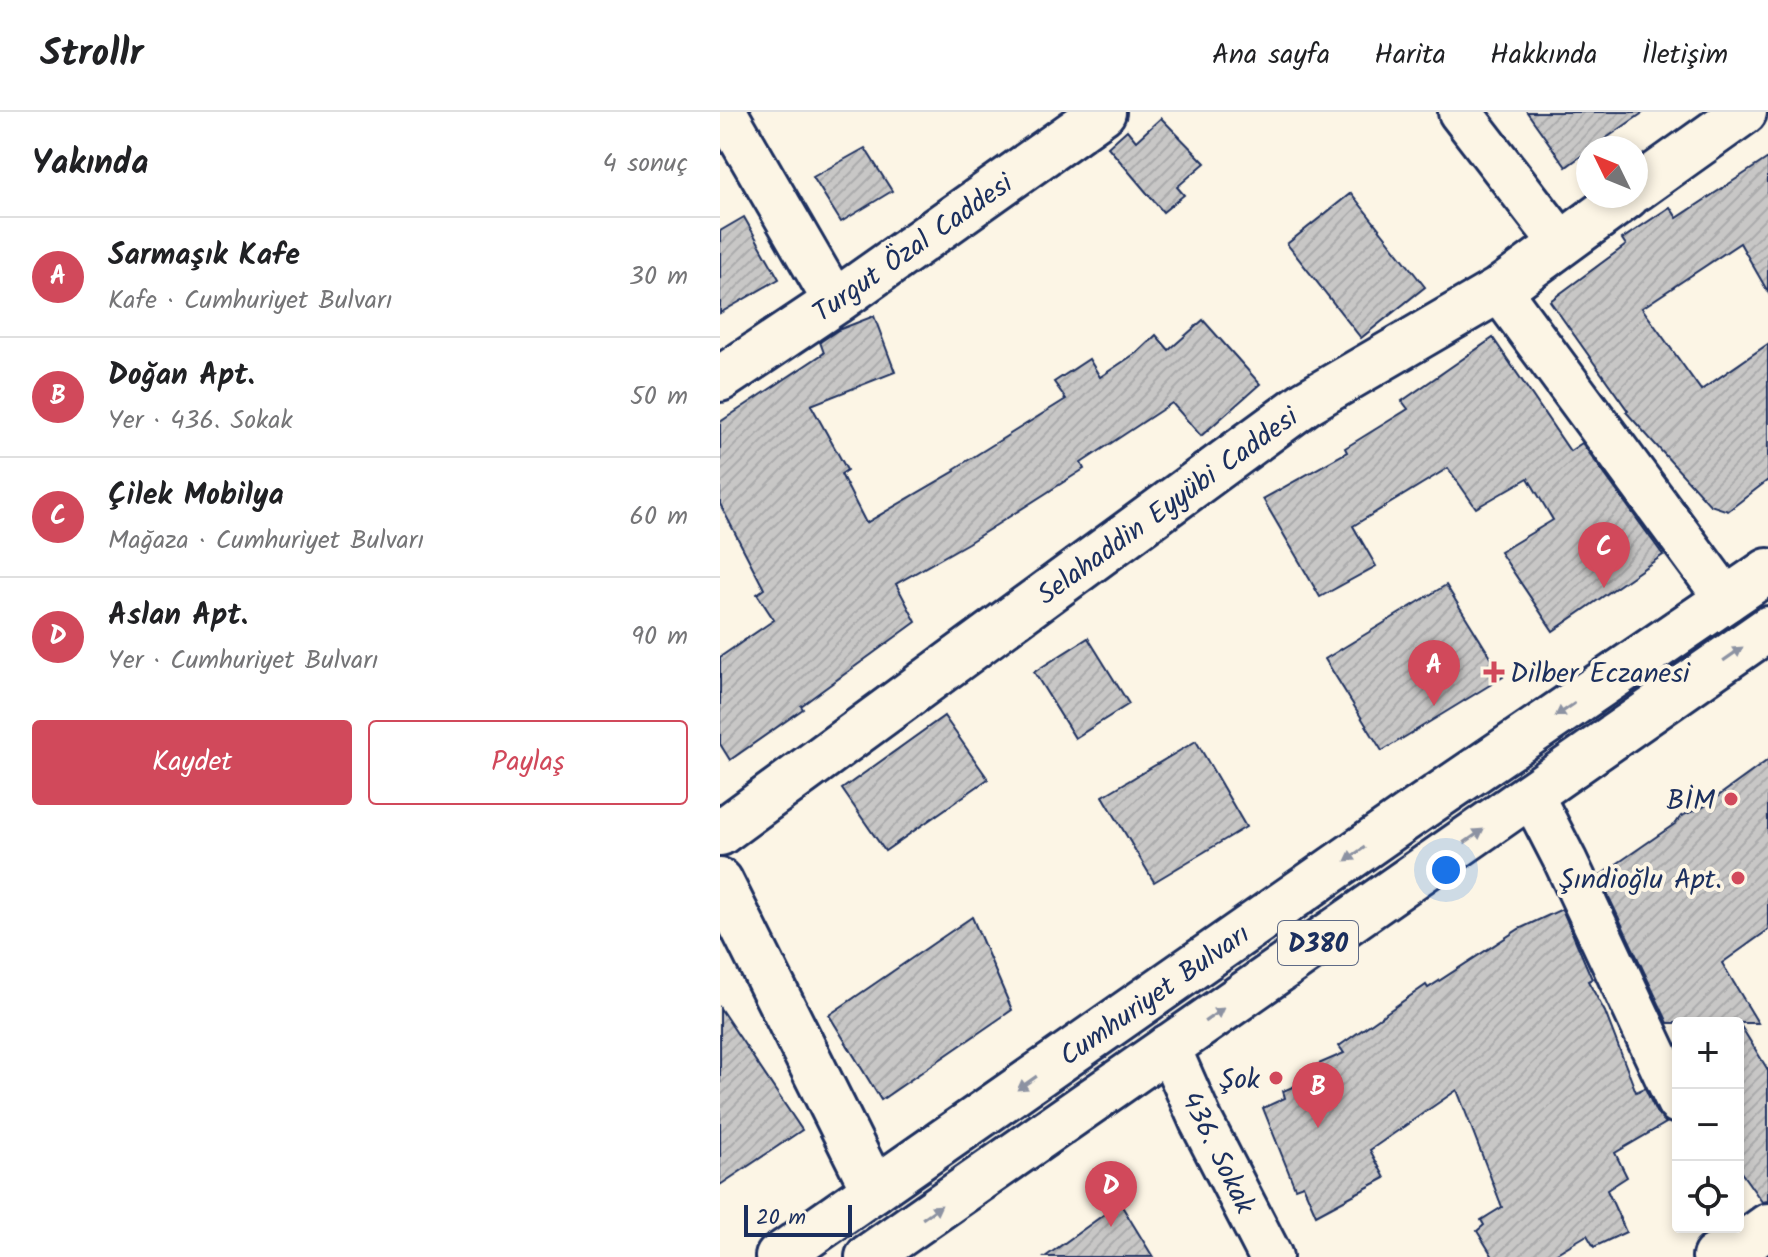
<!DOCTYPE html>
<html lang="tr">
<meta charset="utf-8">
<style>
:root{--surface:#fff;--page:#f6f6f6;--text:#202124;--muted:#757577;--line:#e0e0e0;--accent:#d1495b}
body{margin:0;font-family:Kalam,sans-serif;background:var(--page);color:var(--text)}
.controls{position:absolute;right:24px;bottom:24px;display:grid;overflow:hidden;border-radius:8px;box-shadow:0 4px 12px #0003}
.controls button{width:72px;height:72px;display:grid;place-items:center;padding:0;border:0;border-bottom:2px solid var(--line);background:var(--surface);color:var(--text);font:40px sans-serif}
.compass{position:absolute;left:856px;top:24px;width:72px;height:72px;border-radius:50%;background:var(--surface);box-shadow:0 4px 12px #0003;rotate:313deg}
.scale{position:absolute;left:24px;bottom:20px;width:108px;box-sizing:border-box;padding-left:8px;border:4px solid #1b2f5e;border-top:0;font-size:22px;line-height:28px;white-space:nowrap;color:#1b2f5e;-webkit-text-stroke:6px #fcf5e5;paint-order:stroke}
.you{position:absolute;left:726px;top:758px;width:28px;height:28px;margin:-20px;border:6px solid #fff;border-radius:50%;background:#1a73e8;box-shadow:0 0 0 12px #1a73e833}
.badge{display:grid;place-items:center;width:52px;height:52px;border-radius:50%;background:var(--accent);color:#fff;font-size:26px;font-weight:700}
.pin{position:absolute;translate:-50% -66px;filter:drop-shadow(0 2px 4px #0008)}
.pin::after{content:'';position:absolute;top:42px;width:28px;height:24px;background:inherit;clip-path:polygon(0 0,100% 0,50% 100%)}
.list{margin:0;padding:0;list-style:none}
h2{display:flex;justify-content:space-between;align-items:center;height:104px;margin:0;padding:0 32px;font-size:34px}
h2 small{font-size:26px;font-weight:400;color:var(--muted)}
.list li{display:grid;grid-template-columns:52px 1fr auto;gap:24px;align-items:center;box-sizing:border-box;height:120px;padding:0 32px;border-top:2px solid var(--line)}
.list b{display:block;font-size:30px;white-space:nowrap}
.list p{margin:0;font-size:26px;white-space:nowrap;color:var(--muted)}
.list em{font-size:26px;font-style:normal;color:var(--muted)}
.actions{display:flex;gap:16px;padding:24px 32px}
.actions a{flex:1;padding:18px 0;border:2px solid var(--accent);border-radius:8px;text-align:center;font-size:28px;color:var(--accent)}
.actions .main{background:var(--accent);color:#fff}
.icon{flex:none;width:44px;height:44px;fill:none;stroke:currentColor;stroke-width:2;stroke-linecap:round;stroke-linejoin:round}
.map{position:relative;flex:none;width:1048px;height:1145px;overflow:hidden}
header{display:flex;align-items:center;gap:48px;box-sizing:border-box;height:112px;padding:0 40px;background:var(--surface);border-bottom:2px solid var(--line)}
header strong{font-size:38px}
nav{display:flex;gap:44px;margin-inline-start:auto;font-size:28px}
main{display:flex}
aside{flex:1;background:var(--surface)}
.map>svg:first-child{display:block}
.building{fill:url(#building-hatch);stroke:#1b2f5e;stroke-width:2}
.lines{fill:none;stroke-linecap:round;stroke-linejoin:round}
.street-casing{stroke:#1b2f5e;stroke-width:48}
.secondary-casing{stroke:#1b2f5e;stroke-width:50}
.primary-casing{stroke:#1b2f5e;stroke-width:50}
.street{stroke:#fcf5e5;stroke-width:42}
.secondary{stroke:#fcf5e5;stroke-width:44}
.primary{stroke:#fcf5e5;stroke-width:44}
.oneway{fill:#8c92a2}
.poi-dot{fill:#d1495b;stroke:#fcf5e5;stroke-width:3}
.labels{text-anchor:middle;stroke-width:8;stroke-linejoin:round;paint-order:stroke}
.shield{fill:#fcf5e5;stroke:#5e6a86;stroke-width:2}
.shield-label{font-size:26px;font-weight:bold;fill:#1b2f5e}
.street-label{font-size:28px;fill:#1b2f5e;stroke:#fcf5e5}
.poi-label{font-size:28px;fill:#1b2f5e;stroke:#fcf5e5;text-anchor:end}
</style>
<header>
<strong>Strollr</strong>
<nav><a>Ana sayfa</a><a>Harita</a><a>Hakkında</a><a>İletişim</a></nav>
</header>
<main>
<aside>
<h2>Yakında<small>4 sonuç</small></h2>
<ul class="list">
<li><span class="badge">A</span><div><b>Sarmaşık Kafe</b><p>Kafe · Cumhuriyet Bulvarı</p></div><em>30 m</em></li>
<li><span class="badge">B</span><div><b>Doğan Apt.</b><p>Yer · 436. Sokak</p></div><em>50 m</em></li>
<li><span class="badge">C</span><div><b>Çilek Mobilya</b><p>Mağaza · Cumhuriyet Bulvarı</p></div><em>60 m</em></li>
<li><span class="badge">D</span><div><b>Aslan Apt.</b><p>Yer · Cumhuriyet Bulvarı</p></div><em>90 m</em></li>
</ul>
<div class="actions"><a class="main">Kaydet</a><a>Paylaş</a></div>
</aside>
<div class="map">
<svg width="1048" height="1145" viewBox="0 0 1048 1145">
<defs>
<pattern id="building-hatch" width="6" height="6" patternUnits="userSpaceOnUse" patternTransform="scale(2)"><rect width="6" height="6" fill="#c8c7c6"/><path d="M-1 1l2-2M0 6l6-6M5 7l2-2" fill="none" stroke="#ababac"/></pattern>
</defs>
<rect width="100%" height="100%" fill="#fcf5e5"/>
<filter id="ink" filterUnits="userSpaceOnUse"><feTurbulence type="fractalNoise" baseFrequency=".0125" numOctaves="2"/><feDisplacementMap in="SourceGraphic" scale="16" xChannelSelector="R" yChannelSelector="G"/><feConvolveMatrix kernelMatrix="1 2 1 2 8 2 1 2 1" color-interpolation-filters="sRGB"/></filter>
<g filter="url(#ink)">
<!-- building -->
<g class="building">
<path d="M807 0H924L872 36H868V39L846 55Z"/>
<path d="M441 6 485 51 457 75 464 83 443 100 388 35 407 18 416 29Z"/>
<path d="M145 36 172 79 121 110 93 65Z"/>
<path d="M1048 46V180L1020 131 922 196 981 278 1048 232V368L1008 399 990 393 906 300 908 299 830 189 906 133 902 127 950 95 957 106Z"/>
<path d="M631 81 705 175 641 226 567 132Z"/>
<path d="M24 105 59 167 0 201V119Z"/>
<path d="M154 204 175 260 91 293 127 358 121 362 146 411 235 359 234 357 346 287 334 270 369 247 380 265 419 239 436 223 449 238 483 208 540 272 481 324 452 291 361 351 364 357 248 431 176 472 196 510 81 594 83 597 10 648 0 632V545L54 508 37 482 44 477 0 392V310L104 241 100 230 118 218Z"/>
<path d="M773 226 850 339 862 331 943 443 833 519 780 440 833 408 808 366 756 396 728 356 633 414 656 454 600 485 543 387 627 340 625 336 688 297 682 289Z"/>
<path d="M726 473 783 565 662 639 605 547Z"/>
<path d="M368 526 409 592 355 626 314 560Z"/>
<path d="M224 604 268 667 165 739 122 677Z"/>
<path d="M476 629 526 715 434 770 383 684Z"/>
<path d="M1048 648V818L1002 851 1038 911H1019L1048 958V1089L1042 1090 1018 1056V911H948L879 764 956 711 961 704 983 695Z"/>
<path d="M842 797 872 867 868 869 885 900 916 980 925 976 936 1000 946 1011 895 1041 907 1065 887 1078 906 1120 874 1135 867 1123 830 1145H773L757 1119 764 1113 761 1108 782 1095 737 978 650 1038 665 1066 596 1103 583 1073 575 1076 543 996 565 986 563 979 582 971 580 967 597 960 594 954 624 941 619 934 706 873 708 876 799 817Z"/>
<path d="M252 805 292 898 161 988 109 903Z"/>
<path d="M0 896 82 1018 0 1073Z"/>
<path d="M400 1091 433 1145H325Z"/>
</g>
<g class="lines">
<!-- street casing -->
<g class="street-casing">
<g id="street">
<path d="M5 0 115 190"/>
<path d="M740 0 841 131"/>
<path d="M779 178 1007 488"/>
<path d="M812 684 845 748 958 990"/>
<path d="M448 934 481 1009 551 1145"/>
</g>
</g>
<!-- secondary casing -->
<g class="secondary-casing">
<g id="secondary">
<path d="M916 77 1024 0"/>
<path d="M0 267 115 190 383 0"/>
<path d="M0 721 587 290 779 178 907 84"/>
<path d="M0 769 154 1078"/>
<path d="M995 1145 1023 1132 1048 1114"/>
</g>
</g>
<!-- primary casing -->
<g class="primary-casing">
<g id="primary">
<path d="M58 1145 699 697 1048 459"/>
<path d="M148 1145 1048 517"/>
</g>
</g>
<!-- street -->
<use href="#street" class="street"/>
<!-- secondary -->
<use href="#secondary" class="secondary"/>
<!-- primary -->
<use href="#primary" class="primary"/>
</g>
<!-- one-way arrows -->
<defs><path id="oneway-solid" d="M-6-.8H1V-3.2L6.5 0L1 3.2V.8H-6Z" transform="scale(2)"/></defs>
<g class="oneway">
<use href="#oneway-solid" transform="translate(1013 542) rotate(-35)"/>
<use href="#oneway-solid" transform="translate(845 598) rotate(146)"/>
<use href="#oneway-solid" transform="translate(754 724) rotate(-35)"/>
<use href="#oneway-solid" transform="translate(635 742) rotate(145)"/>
<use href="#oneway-solid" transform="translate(494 903) rotate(-35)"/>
<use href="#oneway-solid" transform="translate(307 971) rotate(145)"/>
<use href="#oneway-solid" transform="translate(212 1100) rotate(-35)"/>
</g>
</g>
<!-- markers -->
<g class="poi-dot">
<path d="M770 548h8v8h8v8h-8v8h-8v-8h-8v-8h8z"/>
<circle cx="1011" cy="687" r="8"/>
<circle cx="1018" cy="766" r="8"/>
<circle cx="556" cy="966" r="8"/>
</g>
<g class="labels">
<!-- shield labels -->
<rect class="shield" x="558" y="809" width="80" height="44" rx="6"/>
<g class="shield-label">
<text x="598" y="840">D380</text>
</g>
<!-- street labels -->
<g class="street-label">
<text transform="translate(192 135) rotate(-35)" y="10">Turgut Özal Caddesi</text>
<text transform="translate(447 393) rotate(-36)" y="10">Selahaddin Eyyübi Caddesi</text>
<text transform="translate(434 882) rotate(-35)" y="10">Cumhuriyet Bulvarı</text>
<text transform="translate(499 1040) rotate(64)" y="10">436. Sokak</text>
</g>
<!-- poi labels -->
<g class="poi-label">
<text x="790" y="570" text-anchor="start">Dilber Eczanesi</text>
<text x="995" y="697">BİM</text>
<text x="1002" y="776">Şındioğlu Apt.</text>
<text x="540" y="976">Şok</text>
</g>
</g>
</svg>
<div class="controls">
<button>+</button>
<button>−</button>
<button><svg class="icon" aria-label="locate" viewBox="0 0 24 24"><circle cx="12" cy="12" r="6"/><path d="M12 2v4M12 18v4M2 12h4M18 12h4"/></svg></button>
</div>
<svg class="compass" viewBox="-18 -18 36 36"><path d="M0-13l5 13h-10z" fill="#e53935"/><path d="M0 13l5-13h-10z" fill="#757577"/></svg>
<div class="scale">20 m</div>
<div class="you"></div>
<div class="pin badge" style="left:714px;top:594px">A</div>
<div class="pin badge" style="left:598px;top:1016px">B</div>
<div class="pin badge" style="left:884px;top:476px">C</div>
<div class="pin badge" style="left:391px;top:1115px">D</div>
</div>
</main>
